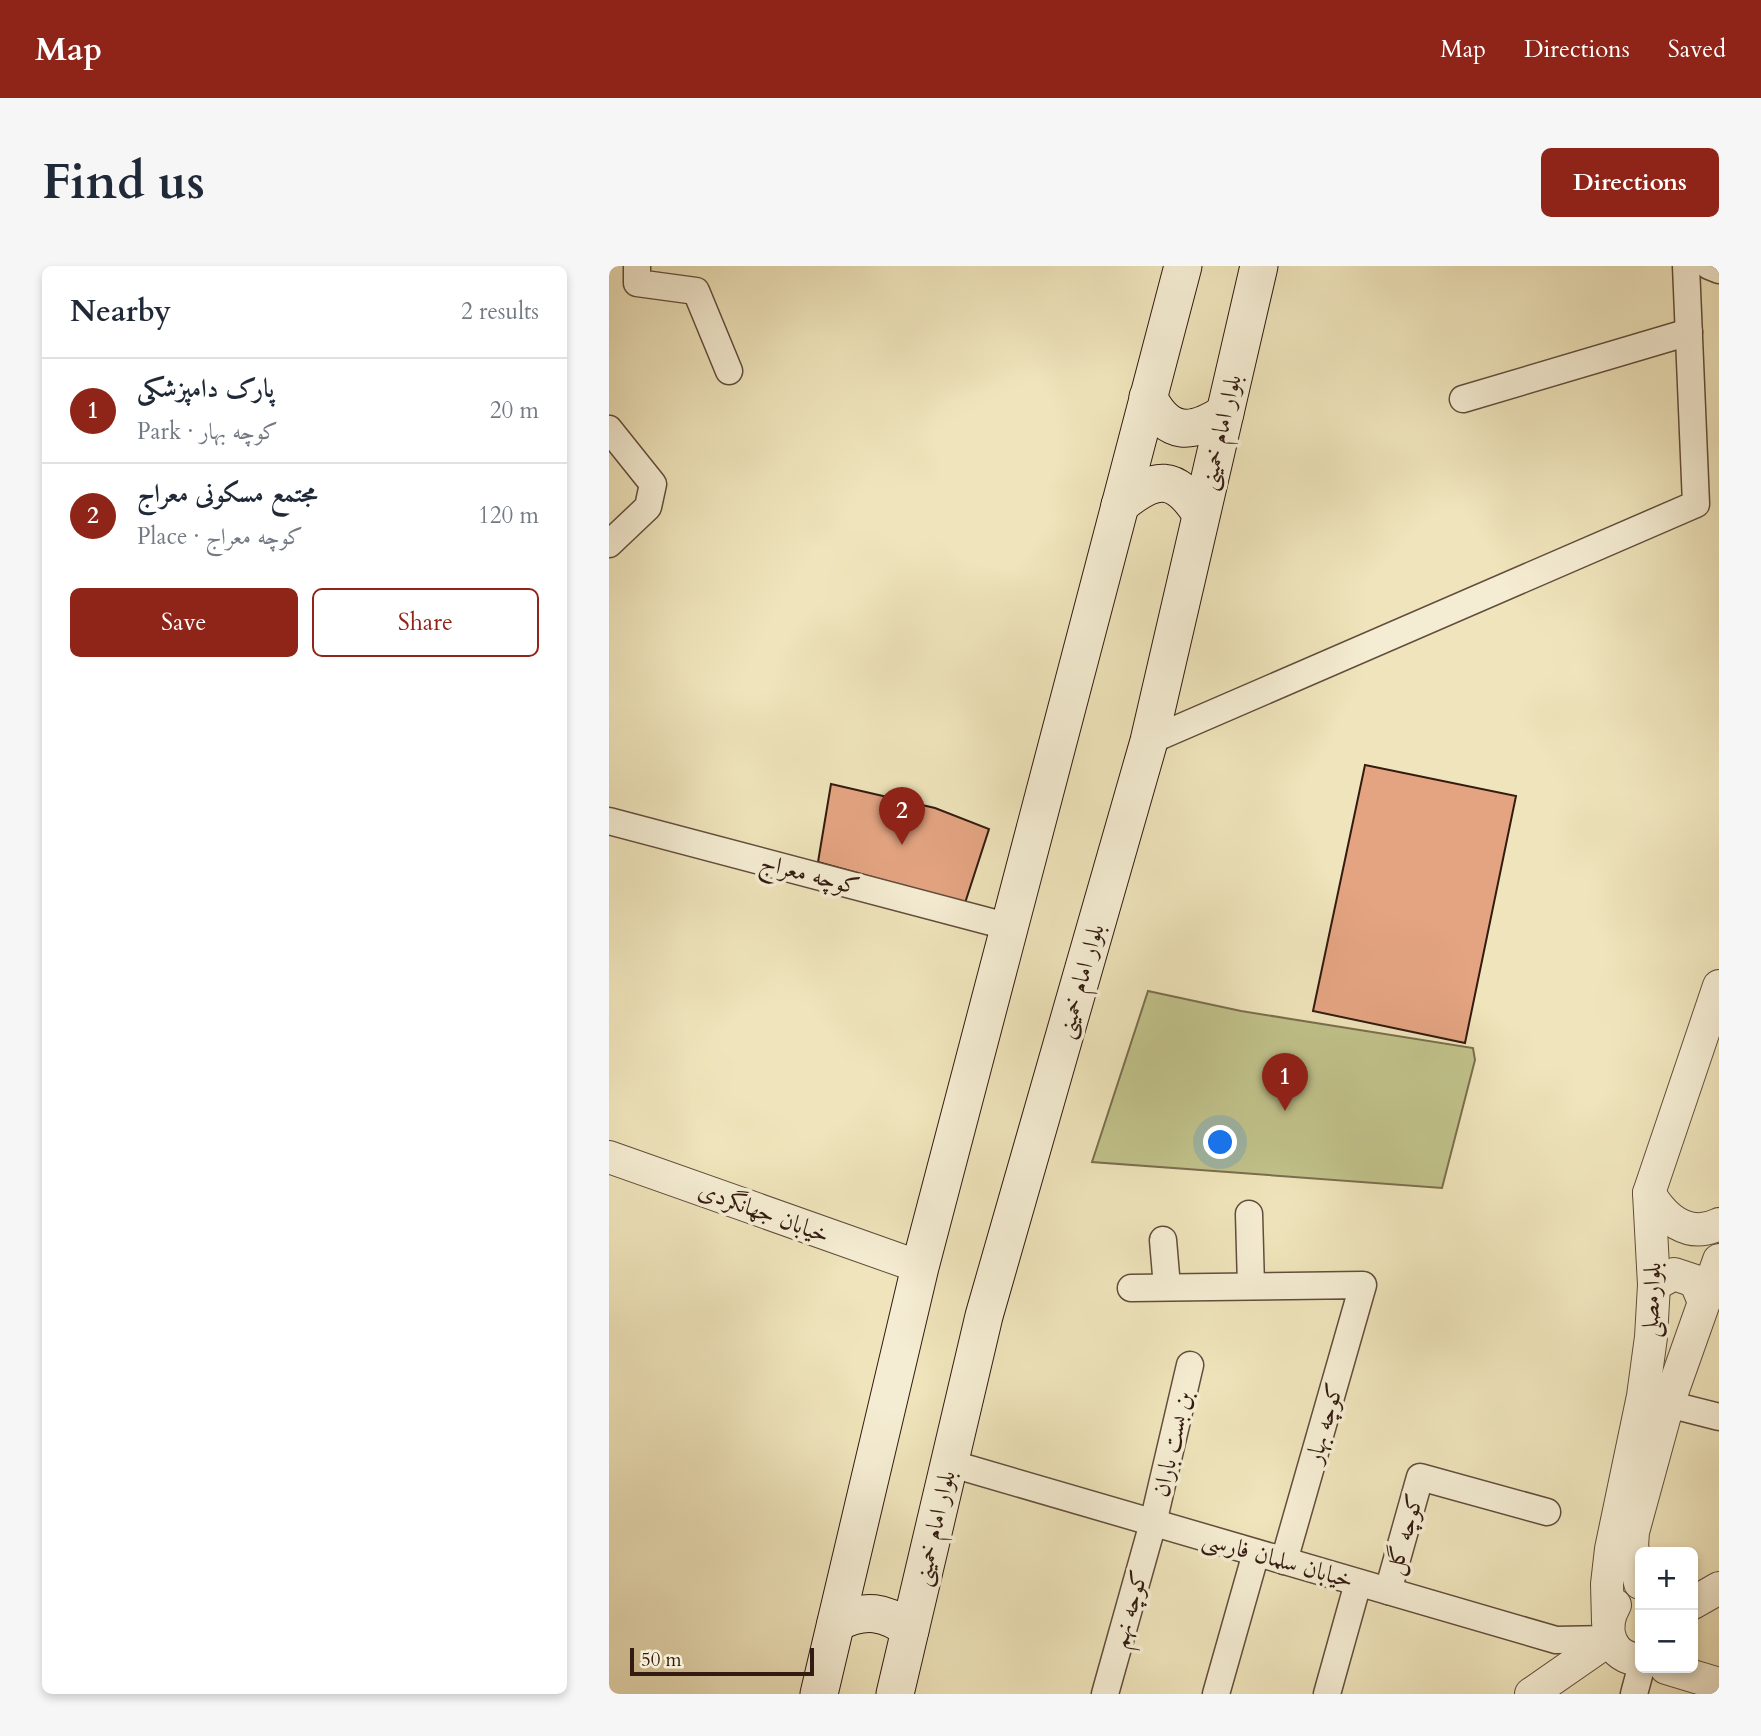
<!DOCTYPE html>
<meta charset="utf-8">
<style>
:root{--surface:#fff;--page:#f6f6f7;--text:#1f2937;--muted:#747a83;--line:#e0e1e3;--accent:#8f2418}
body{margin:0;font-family:Cardo,Amiri,serif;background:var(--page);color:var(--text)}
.controls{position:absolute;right:21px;bottom:21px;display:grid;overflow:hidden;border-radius:10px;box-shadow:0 4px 10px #0003}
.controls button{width:63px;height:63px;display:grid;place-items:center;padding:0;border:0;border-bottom:2px solid var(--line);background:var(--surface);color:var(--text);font:35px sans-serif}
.scale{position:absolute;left:21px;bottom:18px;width:184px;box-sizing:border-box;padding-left:7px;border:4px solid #331b11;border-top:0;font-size:19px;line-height:24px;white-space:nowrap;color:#331b11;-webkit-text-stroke:5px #f5edd3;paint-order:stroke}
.you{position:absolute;left:612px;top:877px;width:24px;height:24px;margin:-18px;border:5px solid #fff;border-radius:50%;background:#1a73e8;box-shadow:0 0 0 10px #1a73e833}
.badge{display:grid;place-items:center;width:46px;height:46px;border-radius:50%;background:var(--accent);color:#fff;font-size:23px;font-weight:700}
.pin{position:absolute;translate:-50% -58px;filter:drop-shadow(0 2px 4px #0008)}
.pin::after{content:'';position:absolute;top:37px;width:24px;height:21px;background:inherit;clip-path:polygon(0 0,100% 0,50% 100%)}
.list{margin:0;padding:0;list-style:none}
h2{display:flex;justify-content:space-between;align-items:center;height:91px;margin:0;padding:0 28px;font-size:30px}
h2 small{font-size:23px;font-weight:400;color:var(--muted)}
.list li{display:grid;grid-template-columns:46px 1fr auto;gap:21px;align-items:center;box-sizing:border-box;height:105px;padding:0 28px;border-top:2px solid var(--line)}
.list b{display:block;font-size:26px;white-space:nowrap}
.list p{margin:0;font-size:23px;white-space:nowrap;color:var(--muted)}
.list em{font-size:23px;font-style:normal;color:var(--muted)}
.actions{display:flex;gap:14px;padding:21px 28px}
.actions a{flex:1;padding:16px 0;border:2px solid var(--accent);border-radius:10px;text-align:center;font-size:24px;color:var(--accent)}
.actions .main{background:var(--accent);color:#fff}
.map{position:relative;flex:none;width:1110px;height:1428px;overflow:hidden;border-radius:10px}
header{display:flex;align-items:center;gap:42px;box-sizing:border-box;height:98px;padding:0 35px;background:var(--accent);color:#fff}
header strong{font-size:33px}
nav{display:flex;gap:38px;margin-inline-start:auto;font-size:24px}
.intro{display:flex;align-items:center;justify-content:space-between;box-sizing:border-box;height:168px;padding:0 42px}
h1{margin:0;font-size:49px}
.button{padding:18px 32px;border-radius:10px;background:var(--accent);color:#fff;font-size:24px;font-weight:700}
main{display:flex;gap:42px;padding:0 42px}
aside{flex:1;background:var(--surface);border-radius:10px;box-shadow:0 4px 10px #0003}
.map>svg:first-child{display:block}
.green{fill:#c1c28b;stroke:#7a6e4e;stroke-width:2}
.building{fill:#e4a482;stroke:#331b11;stroke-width:2}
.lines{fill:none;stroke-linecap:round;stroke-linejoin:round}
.minor-casing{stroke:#624d3c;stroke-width:29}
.tertiary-casing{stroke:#624d3c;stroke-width:34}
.secondary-casing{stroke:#331b11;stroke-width:39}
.minor{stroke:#f5edd3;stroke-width:26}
.tertiary{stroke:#f5edd3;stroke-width:32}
.secondary{stroke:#f5edd3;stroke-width:37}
.labels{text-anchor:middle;stroke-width:7;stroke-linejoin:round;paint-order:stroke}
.street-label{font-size:24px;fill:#331b11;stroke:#f5edd3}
</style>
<header>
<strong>Map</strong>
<nav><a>Map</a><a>Directions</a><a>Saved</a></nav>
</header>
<div class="intro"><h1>Find us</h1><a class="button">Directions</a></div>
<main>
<aside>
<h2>Nearby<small>2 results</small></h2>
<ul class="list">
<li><span class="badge">1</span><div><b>پارک دامپزشکی</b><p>Park · کوچه بهار</p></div><em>20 m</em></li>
<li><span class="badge">2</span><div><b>مجتمع مسکونی معراج</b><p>Place · کوچه معراج</p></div><em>120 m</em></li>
</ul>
<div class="actions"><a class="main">Save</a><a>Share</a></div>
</aside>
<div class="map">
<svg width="1110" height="1428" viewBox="0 0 1110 1428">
<rect width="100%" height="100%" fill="#efe4bb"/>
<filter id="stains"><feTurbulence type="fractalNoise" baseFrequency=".00286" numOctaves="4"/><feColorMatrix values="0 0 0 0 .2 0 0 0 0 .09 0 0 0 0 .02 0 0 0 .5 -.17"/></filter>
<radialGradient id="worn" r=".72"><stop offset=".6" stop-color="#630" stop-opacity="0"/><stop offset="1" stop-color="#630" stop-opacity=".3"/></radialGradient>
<!-- green -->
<path class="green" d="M539 725 632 745 864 782 866 794 833 922 483 896Z"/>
<!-- building -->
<g class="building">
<path d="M756 499 907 530 856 777 704 745Z"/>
<path d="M222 518 326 542 380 563 356 637 209 596Z"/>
</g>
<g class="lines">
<!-- minor casing -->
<g class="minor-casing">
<g id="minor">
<path d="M28 0V17L87 25 120 105"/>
<path d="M1100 0 1110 4"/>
<path d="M854 133 1080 66"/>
<path d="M0 163 44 218 39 241 0 278"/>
<path d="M540 475 1087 238 1077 0"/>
<path d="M0 555 401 661"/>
<path d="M640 948 642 1020"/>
<path d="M554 974 558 1021"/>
<path d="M522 1022 754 1019 675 1295"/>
<path d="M1059 1138 1110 1151"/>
<path d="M340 1197 947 1374 1001 1373"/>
<path d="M779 1325 811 1211 938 1246"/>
<path d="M496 1428 544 1257 581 1099"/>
<path d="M607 1428 647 1287"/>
<path d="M718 1428 749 1317"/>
<path d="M1025 1428 1032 1402"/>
</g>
</g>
<!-- tertiary casing -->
<g class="tertiary-casing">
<g id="tertiary">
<path d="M0 891 311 1001"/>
<path d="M1040 927C1055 952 1079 974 1110 958"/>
<path d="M1045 1019 1065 1008 1086 1015 1095 1036"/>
<path d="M1031 1317 1023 1280 1024 1266 1059 1138 1110 994"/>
<path d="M1084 1337 1110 1322"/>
<path d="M1006 1339C992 1363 1001 1392 1031 1394"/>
<path d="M999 1356 998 1318 1002 1283 1034 1130 1042 1071 1045 1019 1040 927 1110 720"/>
<path d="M1057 1402 1110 1418"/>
<path d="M922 1428 1001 1373"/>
</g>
</g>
<!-- secondary casing -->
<g class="secondary-casing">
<g id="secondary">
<path d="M539 131C559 170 582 169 616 147"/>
<path d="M511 239C547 209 566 208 592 248"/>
<path d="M227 1357C255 1342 277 1345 301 1364"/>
<path d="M210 1428 311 1001 574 0"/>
<path d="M286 1428 375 1050 540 475 650 0"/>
</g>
</g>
<!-- minor -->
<use href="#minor" class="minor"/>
<!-- tertiary -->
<use href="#tertiary" class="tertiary"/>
<!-- secondary -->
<use href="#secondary" class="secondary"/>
</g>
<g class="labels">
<!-- street labels -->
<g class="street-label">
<text transform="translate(611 166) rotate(-77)" y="8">بلوار امام خمینی</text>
<text transform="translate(201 608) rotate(15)" y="8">کوچه معراج</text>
<text transform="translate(471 715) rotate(-74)" y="8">بلوار امام خمینی</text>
<text transform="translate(155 946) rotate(20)" y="8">خیابان جهانگردی</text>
<text transform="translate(1042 1034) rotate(-88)" y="8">بلوارمصلی</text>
<text transform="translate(715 1157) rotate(-74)" y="8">کوچه بهار</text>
<text transform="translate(563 1178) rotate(-77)" y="8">بن بست باران</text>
<text transform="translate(325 1262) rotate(-77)" y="8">بلوار امام خمینی</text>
<text transform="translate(795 1268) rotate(-74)" y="8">کوچه گل</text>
<text transform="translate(669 1293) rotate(16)" y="8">خیابان سلمان فارسی</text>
<text transform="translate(520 1343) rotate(-74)" y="8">کوچه نهم</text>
</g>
</g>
<rect width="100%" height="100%" filter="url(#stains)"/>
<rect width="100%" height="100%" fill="url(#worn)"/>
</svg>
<div class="controls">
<button>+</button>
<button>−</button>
</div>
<div class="scale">50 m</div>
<div class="you"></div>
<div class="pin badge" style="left:676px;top:845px">1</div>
<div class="pin badge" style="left:293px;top:579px">2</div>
</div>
</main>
